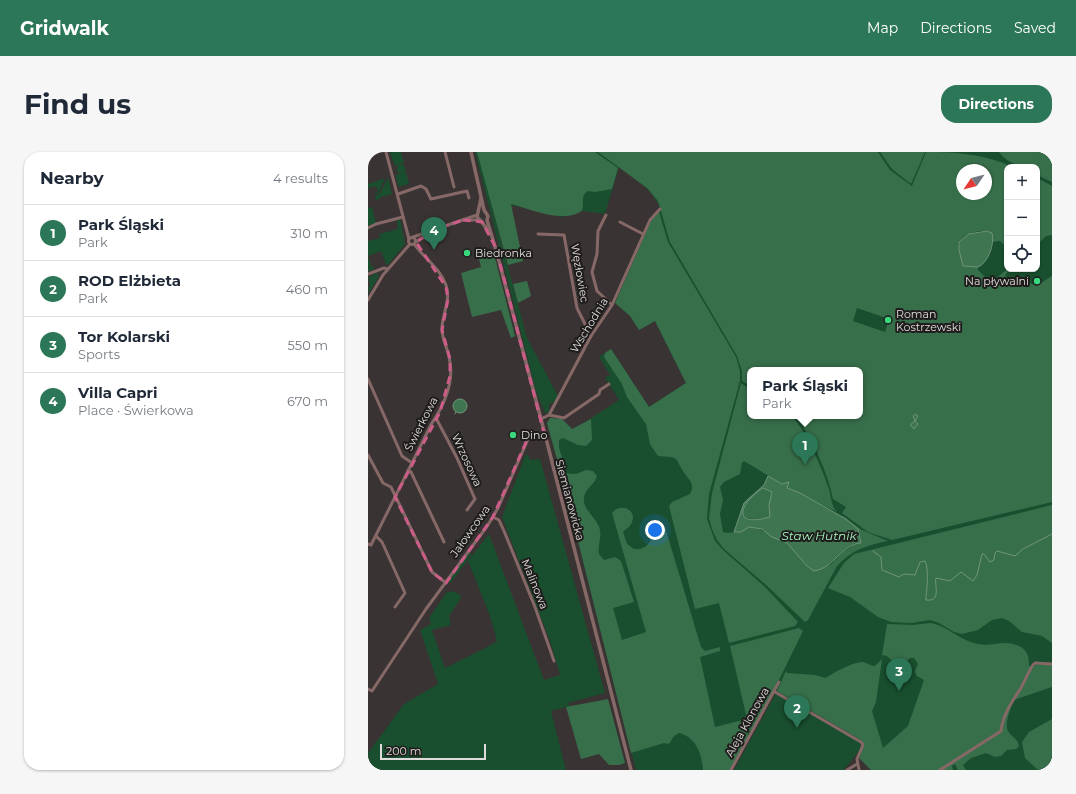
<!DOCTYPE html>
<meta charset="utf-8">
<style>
:root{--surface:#fff;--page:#f6f6f7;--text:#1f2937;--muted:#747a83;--line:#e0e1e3;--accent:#2b7757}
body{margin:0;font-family:Montserrat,sans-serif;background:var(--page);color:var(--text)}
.controls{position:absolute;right:12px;top:12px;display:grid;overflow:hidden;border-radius:8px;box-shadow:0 1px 3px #0004}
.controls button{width:36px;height:36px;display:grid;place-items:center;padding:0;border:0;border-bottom:1px solid var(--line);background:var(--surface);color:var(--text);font:20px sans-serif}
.compass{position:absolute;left:588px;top:12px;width:36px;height:36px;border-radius:50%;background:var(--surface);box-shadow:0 1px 3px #0004;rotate:235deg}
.scale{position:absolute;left:12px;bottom:10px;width:106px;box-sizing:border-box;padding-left:4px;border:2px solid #e1dcdc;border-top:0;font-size:11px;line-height:14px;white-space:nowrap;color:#e1dcdc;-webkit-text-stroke:3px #1f1c1c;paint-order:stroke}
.you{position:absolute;left:287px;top:378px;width:14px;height:14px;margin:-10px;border:3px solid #fff;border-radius:50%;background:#1a73e8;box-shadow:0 0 0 6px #1a73e833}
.badge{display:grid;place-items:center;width:26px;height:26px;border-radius:50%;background:var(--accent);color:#fff;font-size:13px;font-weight:700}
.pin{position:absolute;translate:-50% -33px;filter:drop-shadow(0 1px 2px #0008)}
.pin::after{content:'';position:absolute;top:21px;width:14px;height:12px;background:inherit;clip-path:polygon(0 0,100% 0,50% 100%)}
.popup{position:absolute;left:379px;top:215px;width:116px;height:52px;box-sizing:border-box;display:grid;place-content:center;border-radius:8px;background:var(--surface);filter:drop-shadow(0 1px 3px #0005);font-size:13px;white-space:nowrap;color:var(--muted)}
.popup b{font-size:15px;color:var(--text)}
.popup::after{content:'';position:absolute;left:50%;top:100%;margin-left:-8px;border:8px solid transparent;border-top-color:var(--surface)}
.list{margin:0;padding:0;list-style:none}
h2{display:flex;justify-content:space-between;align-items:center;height:52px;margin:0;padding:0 16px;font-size:17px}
h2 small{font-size:13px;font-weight:400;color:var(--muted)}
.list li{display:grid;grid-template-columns:26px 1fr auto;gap:12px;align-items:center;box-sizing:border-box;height:56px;padding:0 16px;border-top:1px solid var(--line)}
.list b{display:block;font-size:15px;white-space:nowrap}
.list p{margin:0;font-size:13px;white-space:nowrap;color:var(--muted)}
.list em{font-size:13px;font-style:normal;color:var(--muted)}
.icon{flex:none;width:22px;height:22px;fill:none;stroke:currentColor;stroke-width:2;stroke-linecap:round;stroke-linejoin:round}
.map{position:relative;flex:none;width:684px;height:618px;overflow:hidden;border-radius:16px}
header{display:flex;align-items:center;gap:24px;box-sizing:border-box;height:56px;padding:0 20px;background:var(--accent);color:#fff}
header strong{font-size:19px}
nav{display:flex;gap:22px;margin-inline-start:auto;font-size:14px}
.intro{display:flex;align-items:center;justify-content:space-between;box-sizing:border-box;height:96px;padding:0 24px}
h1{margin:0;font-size:28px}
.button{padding:10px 18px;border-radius:16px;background:var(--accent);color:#fff;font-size:14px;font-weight:700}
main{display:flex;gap:24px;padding:0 24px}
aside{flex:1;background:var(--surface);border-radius:16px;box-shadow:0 1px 3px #0004}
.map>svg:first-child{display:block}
.green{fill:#194e2e;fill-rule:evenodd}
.forest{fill:#386f4b;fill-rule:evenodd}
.water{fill:#3f7551;stroke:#70947b;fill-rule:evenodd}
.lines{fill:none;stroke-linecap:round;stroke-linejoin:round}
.stream{stroke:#70947b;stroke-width:1}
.minor{stroke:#866967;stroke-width:3}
.tertiary{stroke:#866967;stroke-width:3.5}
.marked{fill:none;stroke:#cd5d88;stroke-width:3;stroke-dasharray:8 5;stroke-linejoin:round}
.poi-dot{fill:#3ad77f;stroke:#1f1c1c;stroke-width:1.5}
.labels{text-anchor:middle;stroke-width:4;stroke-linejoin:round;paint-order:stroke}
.poi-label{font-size:11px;fill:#e1dcdc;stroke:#1f1c1c;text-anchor:start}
.street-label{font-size:11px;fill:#e1dcdc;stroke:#1f1c1c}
.water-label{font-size:12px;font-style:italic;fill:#a5f6be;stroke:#1f1c1c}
</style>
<header>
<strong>Gridwalk</strong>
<nav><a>Map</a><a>Directions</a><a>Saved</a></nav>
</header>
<div class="intro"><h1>Find us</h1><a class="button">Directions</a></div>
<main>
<aside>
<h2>Nearby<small>4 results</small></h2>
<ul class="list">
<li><span class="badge">1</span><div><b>Park Śląski</b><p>Park</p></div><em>310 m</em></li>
<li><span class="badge">2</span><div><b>ROD Elżbieta</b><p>Park</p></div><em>460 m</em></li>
<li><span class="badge">3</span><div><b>Tor Kolarski</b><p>Sports</p></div><em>550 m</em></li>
<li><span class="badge">4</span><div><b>Villa Capri</b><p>Place · Świerkowa</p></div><em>670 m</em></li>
</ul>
</aside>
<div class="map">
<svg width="684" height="618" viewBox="0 0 684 618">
<rect width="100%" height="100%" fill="#3a3333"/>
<!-- green -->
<g class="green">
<path d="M22 0H33L36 11 27 14Z"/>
<path d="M107 0H684V618H503L493 588 406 538 362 618H268L192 318 179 271 182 266 194 267 204 277 208 276 251 248 237 226 242 223 231 205 243 197 281 255 318 231 287 169 271 178 262 164 247 151 283 69 293 58C285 38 268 27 251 15L237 62 215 59 194 65 122 48 159 186 190 244 186 252 183 250 180 256 182 258 180 261H177L168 239ZM639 15H669V117H639ZM594 18H618V42H594ZM382 218H492V264H382Z"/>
<circle cx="33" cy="17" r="4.5"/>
<path d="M38 20 41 32 31 35 27 23Z"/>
<path d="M20 25 24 42 12 45V47L8 48 7 44 12 41Z"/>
<path d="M17 26 11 40 7 43V41L10 40 8 34 0 36V32Z"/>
<path d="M4 55 8 71 0 74V56Z"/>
<path d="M32 67 37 92 20 113 18 112 13 99 0 104 3 114 6 115 5 118 0 119V89L12 86 11 82 30 77 29 68Z"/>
<path d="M5 121H8L11 124 1 141 0 136 2 133 0 123 1 125 7 123Z"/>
<path d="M160 302 162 308 172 307 237 541 200 551 202 554 183 559 198 618H0V601L36 552 70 532 52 478 63 472 61 466 78 441 85 439 92 443 93 446 91 449 88 447 91 449 81 464 83 473 64 478 77 516 123 493 129 489 122 464 100 409 121 382 176 528 192 523 182 489 134 365 157 304Z"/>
<path d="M101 401 104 402 82 432 81 429Z"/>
<path d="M408 541 492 590 494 595 476 618H366Z"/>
</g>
<!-- forest -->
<g class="forest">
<path d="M109 0H227L250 16 244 37 227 40 220 39C210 45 219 56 212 60 192 71 163 57 143 52L155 109 140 113Z"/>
<path d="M230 0H510L522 18 544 34 558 0C590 0 615 2 645 15H639V96L632 89 624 90 623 80C613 76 596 82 590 91L595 114 610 115V118L623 131 639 117H643L637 123 640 127 658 129 668 134 684 124V350L524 388 500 380 474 361 478 355 465 347C460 321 444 286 428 264H492V218H382V234L374 229V219L369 204 302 90 290 49 279 36ZM594 18H618V42H594ZM489 156 521 167 517 180 485 169Z"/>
<path d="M512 0H557L543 32 524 17Z"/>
<path d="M631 0H684V30L669 23V15C654 15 641 13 631 0Z"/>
<path d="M669 26 684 34V83L678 84 669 93Z"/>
<path d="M291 60 300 90 368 205 372 219V229L341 342 339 367 347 389 355 398 397 435 430 470 427 474 361 491 351 451 327 457 301 354 304 350 322 342C328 331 320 328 315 319 312 315 311 311 308 307L303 305 290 304 282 292 278 272 259 245 254 232 236 205 237 201 243 197 281 255 318 231 287 169 271 178 262 164 247 151 283 69Z"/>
<path d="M125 98 147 184 143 186 133 158 104 165 93 121 113 115 110 103Z"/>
<path d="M159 129 163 144 150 151 145 132Z"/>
<path d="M373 231 382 237V264H423C436 273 456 321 461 337 463 344 463 354 469 360L419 336 421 330 414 332 376 309 374 311 372 322 356 330 352 335 355 348 352 362 355 380C366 383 373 377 382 375 389 374 418 390 423 395 429 400 434 408 439 414L462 413 475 400 489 391 492 392C495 376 480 372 473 363L494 378 520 389C500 393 483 398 469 414L440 468 437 470 398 433 356 397 349 388 344 377 341 366 344 341Z"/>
<path d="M182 266 194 267 204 277 223 267 224 288 218 294 210 293 195 286 191 288V296L196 312 192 318 179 271Z"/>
<path d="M218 318 225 319 229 324C227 332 218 336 216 345 214 357 227 364 231 375 235 384 229 393 231 402L236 408 247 405 253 409 266 450 245 456 254 488 278 480 244 361C253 350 269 358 264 370 263 374 258 377 255 380L259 392 266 397C275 398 279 394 284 387L281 379C285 374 291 374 297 375L333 495 337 499 352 495V499L332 505 347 575 375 568 377 570 380 584 362 618H335C334 602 328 585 311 581L306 584 301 592 296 591 263 601 193 321 208 322Z"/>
<path d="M395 336 404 340 402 365C394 367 370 371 374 356 376 347 388 340 395 336Z"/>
<path d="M684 353V491L674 484 654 480 641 469 634 466 624 468 610 478 594 482 586 480 571 471 562 468 543 471 523 470 510 465 482 445 460 436 476 411 486 402Z"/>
<path d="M562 471C579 473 592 489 610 492 626 495 636 486 653 495 660 499 661 506 661 514L665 515 668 513 684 512V535L646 548C643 556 636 571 640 579 644 586 649 585 651 594L648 597 639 598 633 604 627 605 618 601 603 606 595 613 598 618H590L587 612 584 614 585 618H503L491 606 496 593 493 588 409 539 418 519 419 521 447 523 457 526C468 520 482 511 494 510 499 510 502 514 507 514L514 507 508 550 504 559 515 596 540 574 556 528 549 524 547 519 550 512 546 506H542C531 518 530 515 519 504L514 503 519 472 545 473Z"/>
<path d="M431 476 435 479 406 538 382 580 362 494Z"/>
<path d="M240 547 257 611 251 613H241L231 602 213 607 198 555Z"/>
<path d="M684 567V618H670L657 606 654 590 661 580Z"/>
</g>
<!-- water -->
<g class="water">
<path d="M619 79 624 81C627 92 620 111 610 115L595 114 591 98V90L601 82Z"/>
<circle cx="92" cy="254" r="7"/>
<path d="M547 262 550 264 547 269 550 272 546 277 542 273 547 269 545 264Z"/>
<path d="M400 324 414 332 421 330 419 336 432 341 478 367 490 377 493 391C474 392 466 416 446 419L439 414 419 391 404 385 394 377 381 375 373 380H366L376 351 396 333ZM395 336 404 340 401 353 402 365C364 376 370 352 395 336Z"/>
</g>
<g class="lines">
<!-- stream -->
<g class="stream">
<path d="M87 262 88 260"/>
<path d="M505 399 513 405 514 418 531 425 536 422 547 423 552 410 557 409C561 415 559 437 558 445V448C574 450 566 433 568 426L582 429 593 420 605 429 609 423 614 402H616L622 410 626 408 627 401 629 399 647 404 655 397 684 382"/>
</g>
<!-- minor -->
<g class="minor">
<path d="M18 0 41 87"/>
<path d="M77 0 86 35"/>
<path d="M30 42 53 34 58 37 63 47 99 39 101 46"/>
<path d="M238 63 230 79 229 102 224 120 229 139 244 153"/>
<path d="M98 68H110"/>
<path d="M252 70 275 82"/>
<path d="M0 76 8 72 35 65"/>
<path d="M170 82 196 83 209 156 223 184"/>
<path d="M45 85 109 63"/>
<circle cx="44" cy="89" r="3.5"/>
<path d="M48 90 64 80"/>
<path d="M0 122 16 116 20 117"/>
<path d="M0 148 15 123 42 92"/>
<path d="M0 227 34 304 44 311"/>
<path d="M181 263 196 266 231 242 232 238 241 232"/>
<path d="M68 266 89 306 106 345 107 347 99 358"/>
<path d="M173 267 181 263 223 184 244 153 282 68 292 57"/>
<path d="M0 303 15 331 23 335 64 420 78 431"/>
<path d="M40 318 43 320 76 390"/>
<path d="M125 365 131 368 136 379 167 455 186 509"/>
<path d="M8 384 14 390 37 441 27 455"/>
<path d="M0 392 3 393 64 271C76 253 87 228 81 205 79 195 73 185 74 175 75 160 83 148 78 133 72 116 56 106 46 92"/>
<path d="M0 537 4 539 58 457 120 373 130 356 160 287 167 283 176 281"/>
<path d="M407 540 493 590 495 593 489 607 491 618"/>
<path d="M363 618 411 530"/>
<path d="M479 618 489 612"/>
<path d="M572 618 633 579C635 562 644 550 653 536 657 529 660 520 665 513L667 511 684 512"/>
</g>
<!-- tertiary -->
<g class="tertiary">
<path d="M103 0 116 58 120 64 119 68 128 98 173 267 263 618"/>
<path d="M113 46 109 65 114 70"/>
<path d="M114 70 122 82"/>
</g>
</g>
<!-- marked area -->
<path class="marked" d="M95 68 114 70 128 96 176 281 159 288 125 365 78 431 64 420 27 345 72 260 82 224V207L74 178 80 147 78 135 48 90 67 78Z"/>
<!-- markers -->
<g class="poi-dot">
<circle cx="99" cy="101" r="4"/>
<circle cx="669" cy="129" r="4"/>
<circle cx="520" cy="168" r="4"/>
<circle cx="145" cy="283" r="4"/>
</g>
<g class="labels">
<!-- poi labels -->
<g class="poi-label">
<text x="107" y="105">Biedronka</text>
<text x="661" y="133" text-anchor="end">Na pływalni</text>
<text x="528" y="166">Roman<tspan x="528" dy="13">Kostrzewski</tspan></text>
<text x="153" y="287">Dino</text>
</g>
<!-- street labels -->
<g class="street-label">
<text transform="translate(212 121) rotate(80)" y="4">Węzłowiec</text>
<text transform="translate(221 173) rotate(-59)" y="4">Wschodnia</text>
<text transform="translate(53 272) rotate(-63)" y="4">Świerkowa</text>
<text transform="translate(99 308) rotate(65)" y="4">Wrzosowa</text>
<text transform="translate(202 348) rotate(75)" y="4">Siemianowicka</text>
<text transform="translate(102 379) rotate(-55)" y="4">Jałowcowa</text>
<text transform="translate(167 432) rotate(68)" y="4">Malinowa</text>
<text transform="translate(379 570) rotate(-61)" y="4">Aleja Klonowa</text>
</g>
<!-- water labels -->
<g class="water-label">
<text x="451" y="388">Staw Hutnik</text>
</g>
</g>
</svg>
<div class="controls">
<button>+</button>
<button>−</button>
<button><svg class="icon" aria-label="locate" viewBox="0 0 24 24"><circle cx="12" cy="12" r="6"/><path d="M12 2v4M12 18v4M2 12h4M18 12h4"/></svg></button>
</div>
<svg class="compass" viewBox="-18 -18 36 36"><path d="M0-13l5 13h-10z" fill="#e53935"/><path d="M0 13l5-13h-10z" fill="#747a83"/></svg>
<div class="scale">200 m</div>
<div class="you"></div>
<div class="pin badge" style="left:437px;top:313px">1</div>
<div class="popup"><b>Park Śląski</b>Park</div>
<div class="pin badge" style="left:429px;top:576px">2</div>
<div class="pin badge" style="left:531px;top:539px">3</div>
<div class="pin badge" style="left:66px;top:98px">4</div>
</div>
</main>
